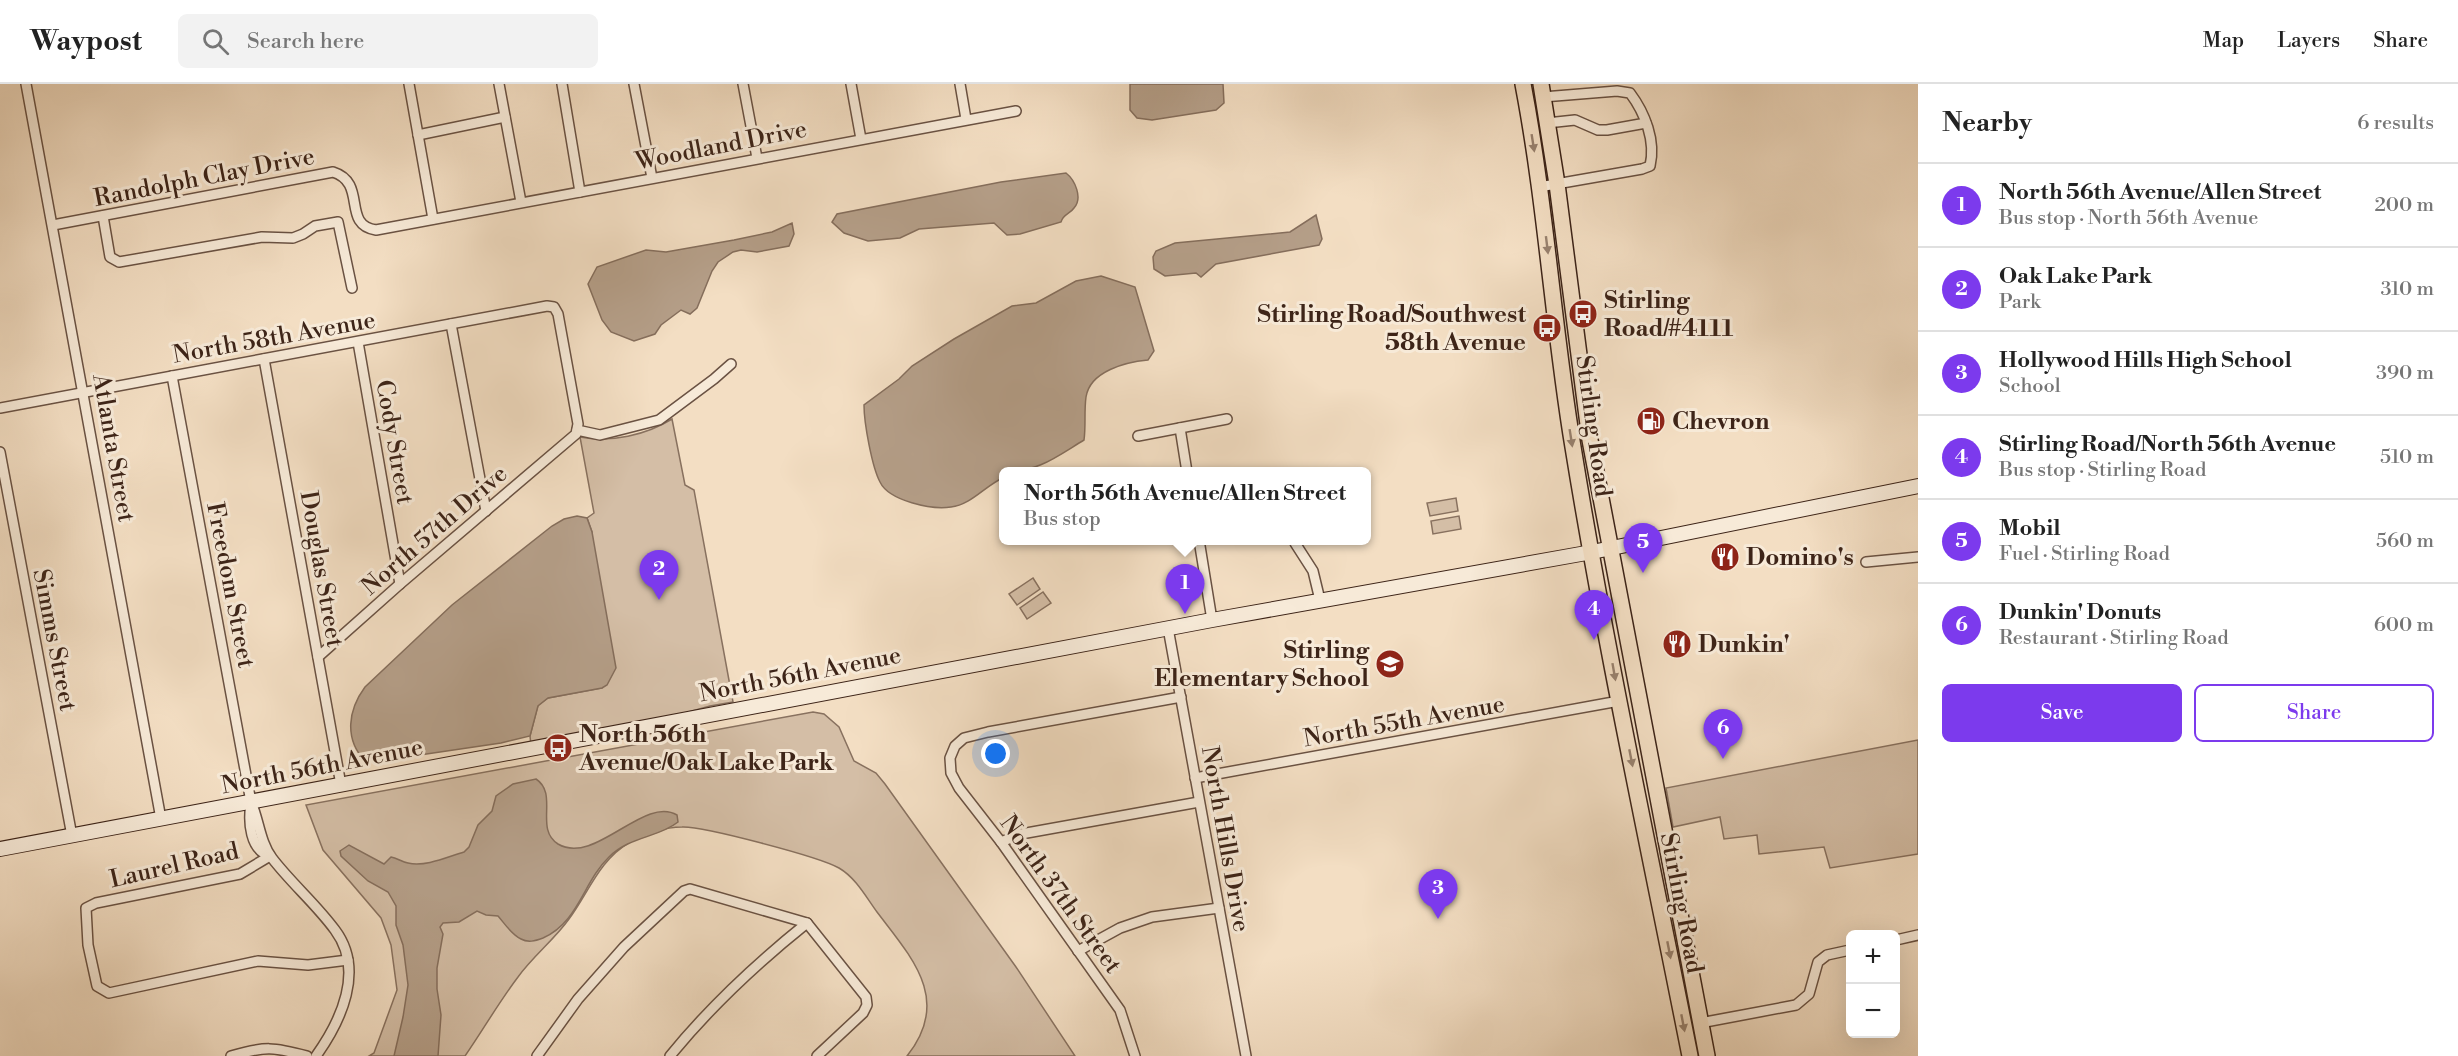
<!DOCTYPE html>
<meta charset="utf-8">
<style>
:root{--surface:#fff;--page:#f2f2f2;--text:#222;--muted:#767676;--line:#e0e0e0;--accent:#7c3aed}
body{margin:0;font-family:"Libre Bodoni",serif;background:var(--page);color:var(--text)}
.controls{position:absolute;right:18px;bottom:18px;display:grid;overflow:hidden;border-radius:9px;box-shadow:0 6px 24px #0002}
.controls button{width:54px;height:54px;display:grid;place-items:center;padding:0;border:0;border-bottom:2px solid var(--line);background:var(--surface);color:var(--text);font:30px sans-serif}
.you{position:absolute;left:996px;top:670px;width:21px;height:21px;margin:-15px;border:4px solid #fff;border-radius:50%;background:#1a73e8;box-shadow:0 0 0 9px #1a73e833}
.badge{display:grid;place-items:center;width:39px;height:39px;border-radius:50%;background:var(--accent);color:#fff;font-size:20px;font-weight:700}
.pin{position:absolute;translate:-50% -50px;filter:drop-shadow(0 2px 3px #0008)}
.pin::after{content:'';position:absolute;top:32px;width:21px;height:18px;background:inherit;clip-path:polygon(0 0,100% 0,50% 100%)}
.popup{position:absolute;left:999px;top:383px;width:372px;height:78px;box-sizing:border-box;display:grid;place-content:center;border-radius:9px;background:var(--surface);filter:drop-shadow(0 2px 4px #0005);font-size:20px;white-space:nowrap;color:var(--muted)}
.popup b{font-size:22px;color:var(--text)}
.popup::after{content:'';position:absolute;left:50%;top:100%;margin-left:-12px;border:12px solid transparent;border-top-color:var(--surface)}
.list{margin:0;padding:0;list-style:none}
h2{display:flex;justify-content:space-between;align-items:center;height:78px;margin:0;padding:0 24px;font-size:26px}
h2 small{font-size:20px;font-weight:400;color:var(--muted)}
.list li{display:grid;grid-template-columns:39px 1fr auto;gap:18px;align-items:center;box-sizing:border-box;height:84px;padding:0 24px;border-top:2px solid var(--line)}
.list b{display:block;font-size:22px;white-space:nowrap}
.list p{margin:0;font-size:20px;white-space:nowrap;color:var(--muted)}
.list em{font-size:20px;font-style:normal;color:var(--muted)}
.actions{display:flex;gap:12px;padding:18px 24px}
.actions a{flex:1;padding:14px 0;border:2px solid var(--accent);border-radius:9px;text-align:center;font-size:21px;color:var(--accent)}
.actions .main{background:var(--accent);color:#fff}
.icon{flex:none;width:33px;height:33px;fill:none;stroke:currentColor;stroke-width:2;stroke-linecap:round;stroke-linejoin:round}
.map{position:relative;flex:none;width:1918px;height:972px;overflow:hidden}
header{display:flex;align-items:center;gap:36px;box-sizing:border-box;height:84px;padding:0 30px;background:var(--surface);border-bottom:2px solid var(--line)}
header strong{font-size:28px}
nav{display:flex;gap:33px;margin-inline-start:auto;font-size:21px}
.search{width:420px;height:54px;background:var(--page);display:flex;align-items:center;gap:15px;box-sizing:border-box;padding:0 21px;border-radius:9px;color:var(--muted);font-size:22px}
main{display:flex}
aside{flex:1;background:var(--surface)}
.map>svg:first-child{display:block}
.green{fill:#d4bea6;stroke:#88715f;stroke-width:1.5}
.water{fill:#b59f89;stroke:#856e5c;stroke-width:1.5}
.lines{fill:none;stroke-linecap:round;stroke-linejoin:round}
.street-casing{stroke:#6a5243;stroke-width:12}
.secondary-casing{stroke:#3d2418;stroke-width:16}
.primary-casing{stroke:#3d2418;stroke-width:18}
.street{stroke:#f7ead8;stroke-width:9}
.secondary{stroke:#f7ead8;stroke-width:14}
.primary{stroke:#f3dec3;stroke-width:15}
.oneway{fill:#98816e}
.labels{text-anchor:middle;stroke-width:6;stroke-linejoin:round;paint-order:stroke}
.street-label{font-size:24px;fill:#3d2418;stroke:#f7ead8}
.poi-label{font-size:24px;font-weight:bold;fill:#3d2418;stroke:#f7ead8;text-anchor:start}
</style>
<header>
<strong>Waypost</strong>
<div class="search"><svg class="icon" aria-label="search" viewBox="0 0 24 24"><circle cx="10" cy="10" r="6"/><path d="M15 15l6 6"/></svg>Search here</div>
<nav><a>Map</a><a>Layers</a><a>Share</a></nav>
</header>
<main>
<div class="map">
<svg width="1918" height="972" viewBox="0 0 1918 972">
<rect width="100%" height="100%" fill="#f3dec3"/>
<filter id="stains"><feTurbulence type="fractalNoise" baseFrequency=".00333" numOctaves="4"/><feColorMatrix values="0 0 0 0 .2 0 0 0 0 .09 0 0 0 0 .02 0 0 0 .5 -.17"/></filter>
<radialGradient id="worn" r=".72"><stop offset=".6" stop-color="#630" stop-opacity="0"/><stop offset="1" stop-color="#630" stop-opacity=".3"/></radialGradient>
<!-- green -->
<g class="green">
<path d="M672 335 685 401 694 406 733 618 710 622 656 637 531 661 530 652 538 621 548 614 602 604 592 448 587 434 594 429 580 353C611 359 646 351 672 335Z"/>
<path d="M1456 414 1458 427 1430 432 1427 419Z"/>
<path d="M1459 432 1461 445 1433 450 1431 437Z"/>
<path d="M1033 494 1040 505 1017 521 1009 510Z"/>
<path d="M1043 508 1051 519 1027 535 1020 524Z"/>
<path d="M813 628 824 630 839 643 854 677 876 689 885 700 1016 883 1075 972H907C952 916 912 874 877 828 866 813 856 794 839 784 820 773 703 742 682 743 665 743 644 750 630 758 599 776 589 808 569 835 554 856 533 872 518 893 499 918 483 946 465 972H369L374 969 397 906 391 861 381 834 323 766 306 721Z"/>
<path d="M1918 656V770L1830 784 1824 763 1759 770 1757 751 1724 755 1720 733 1673 743 1666 704Z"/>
</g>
<!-- water -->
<g class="water">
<path d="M1130 0H1223L1224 19 1216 26 1152 36 1137 34 1130 26Z"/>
<path d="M1066 89C1075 96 1083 114 1074 124 1070 130 1063 130 1061 138L1020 150 1007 151 994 139 919 145 900 154 868 157 844 149 832 138 837 130 1001 98Z"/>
<path d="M1316 131 1322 155 1319 161 1216 180 1201 193 1196 189 1165 192 1154 185 1153 173 1156 167 1175 159 1290 148Z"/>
<path d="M792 139 794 150 789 162 757 168 741 166 733 168 718 178 712 187 697 224 690 230 681 226 661 241 655 250 634 257 611 248 602 236 588 200 597 183 646 166 666 168 734 156 772 148Z"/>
<path d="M1101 192 1135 203 1154 267 1148 276C1126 278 1090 287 1086 313 1084 327 1086 342 1084 356 1056 373 1038 388 1004 388L1003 394C986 401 971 421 951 423 932 426 889 417 880 398 872 383 864 339 864 321L899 295 912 282 954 255 1012 222 1036 219 1076 197Z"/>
<path d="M577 432 587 434 592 448 616 584 607 601 602 604 548 614 538 622 530 652 501 659 379 677H365C344 655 348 626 365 603L452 521 552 442 564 435Z"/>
<path d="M536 695C559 710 534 745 558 760 595 782 644 711 677 731L678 738C658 754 630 752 609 773 583 798 579 838 543 854 535 857 528 859 521 855 511 850 505 840 498 832L486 831 477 827 459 838 443 839 440 843 443 850 437 884V905L441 931 438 972H394L403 933 408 901 403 861 396 841V822L388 808 368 797 341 772 340 767 349 761 384 780 391 773C397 774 402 778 408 779 426 783 447 773 464 768L469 763 478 741 492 727 496 712 513 700Z"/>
</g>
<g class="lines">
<!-- street casing -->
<g class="street-casing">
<g id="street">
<path d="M26 0 161 735"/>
<path d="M409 0 433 135"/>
<path d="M499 0 521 118"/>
<path d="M562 0 580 108"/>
<path d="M634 0 652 94"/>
<path d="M743 0 757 74"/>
<path d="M851 0 861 55"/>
<path d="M960 0 966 35"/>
<path d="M1547 39 1575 36 1598 46H1607L1646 39"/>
<path d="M418 51 505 33"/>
<path d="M1539 103 1642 85 1650 82C1656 57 1645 29 1630 9L1617 7 1543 13"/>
<path d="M103 132 110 173 119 178 262 153 293 154 303 150 315 142 338 138 352 204"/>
<path d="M53 141 333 88C368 99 341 141 376 146L1016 27"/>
<path d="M451 240 486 427"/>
<path d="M358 258 400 500"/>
<path d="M264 275 341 701"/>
<path d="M172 292 251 718C259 736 260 758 272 774 291 799 316 820 335 846 365 886 341 937 316 972"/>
<path d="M0 324 547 222 554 223 558 230 578 340 576 350 400 500 318 573"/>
<path d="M1180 344 1187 388"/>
<path d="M577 346 600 351 659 336 714 295 731 280"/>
<path d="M1138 352 1227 335"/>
<path d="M0 368 72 752"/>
<path d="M1199 456 1212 536"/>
<path d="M1295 459 1313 487 1320 516"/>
<path d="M1866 478 1918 473"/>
<path d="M1168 544 1246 972"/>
<path d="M1195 694 1619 617"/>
<path d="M251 720C248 738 250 766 270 772"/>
<path d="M1001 758 1021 750 1199 718"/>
<path d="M270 772 240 790 96 819 86 824 88 861 97 902 109 909 258 877 308 881 348 876"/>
<path d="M1896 856 1918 851"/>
<path d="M1078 867 1120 844 1152 833 1219 824"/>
<path d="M1700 939 1796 921 1809 910 1818 878 1827 871 1850 866"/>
<path d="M231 972C265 962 274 963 307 972"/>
<path d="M537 972 578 915 624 863 684 807 690 805 807 839 866 913 867 921 863 929 817 972"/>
<path d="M670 972C710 923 757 879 807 839"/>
<path d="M1135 972 1120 926 1001 758 959 704 951 689 950 674 955 662 964 654 988 648 1181 613"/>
</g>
</g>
<!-- secondary casing -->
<g class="secondary-casing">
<path id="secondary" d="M0 765 1212 536 1592 468 1918 402"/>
</g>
<!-- primary casing -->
<g class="primary-casing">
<g id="primary">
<path d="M1523 0C1546 120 1553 243 1573 363 1606 567 1650 769 1690 972"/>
<path d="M1541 0 1557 100 1590 356 1707 972"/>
</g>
</g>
<!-- street -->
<use href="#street" class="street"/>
<!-- secondary -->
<use href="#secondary" class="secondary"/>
<!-- primary -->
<use href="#primary" class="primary"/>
</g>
<!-- one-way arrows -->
<defs><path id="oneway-solid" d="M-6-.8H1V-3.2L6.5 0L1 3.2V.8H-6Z" transform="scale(1.5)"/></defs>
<g class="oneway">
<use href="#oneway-solid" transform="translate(1533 59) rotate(81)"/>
<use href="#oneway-solid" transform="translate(1547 161) rotate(83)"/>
<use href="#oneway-solid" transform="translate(1571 354) rotate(81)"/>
<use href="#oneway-solid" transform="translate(1614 588) rotate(80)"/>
<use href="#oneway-solid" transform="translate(1631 674) rotate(79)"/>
<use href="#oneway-solid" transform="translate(1669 866) rotate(79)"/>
<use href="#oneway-solid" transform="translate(1683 939) rotate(79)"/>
</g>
<!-- icons -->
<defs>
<g id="bus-disc" transform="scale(1.5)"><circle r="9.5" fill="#8f2418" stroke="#f7ead8"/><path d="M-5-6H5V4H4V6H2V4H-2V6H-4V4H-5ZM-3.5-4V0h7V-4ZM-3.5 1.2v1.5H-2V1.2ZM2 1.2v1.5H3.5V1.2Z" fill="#fff"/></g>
<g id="fuel-disc" transform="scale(1.5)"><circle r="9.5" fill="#8f2418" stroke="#f7ead8"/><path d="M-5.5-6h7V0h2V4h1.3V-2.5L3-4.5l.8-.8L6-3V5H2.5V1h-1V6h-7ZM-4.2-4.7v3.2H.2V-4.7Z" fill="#fff"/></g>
<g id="restaurant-disc" transform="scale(1.5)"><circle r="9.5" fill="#8f2418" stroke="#f7ead8"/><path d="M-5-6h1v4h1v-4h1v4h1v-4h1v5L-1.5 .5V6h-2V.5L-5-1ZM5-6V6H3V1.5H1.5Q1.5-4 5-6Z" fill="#fff"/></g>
<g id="school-disc" transform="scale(1.5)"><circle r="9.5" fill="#8f2418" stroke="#f7ead8"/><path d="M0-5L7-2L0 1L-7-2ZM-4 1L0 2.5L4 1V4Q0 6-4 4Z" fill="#fff"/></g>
</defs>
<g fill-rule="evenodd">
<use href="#bus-disc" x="1583" y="230"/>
<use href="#bus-disc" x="1547" y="244"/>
<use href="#fuel-disc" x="1651" y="337"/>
<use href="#restaurant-disc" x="1725" y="473"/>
<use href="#restaurant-disc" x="1677" y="560"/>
<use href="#school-disc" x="1390" y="580"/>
<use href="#bus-disc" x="558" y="664"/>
</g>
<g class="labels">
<!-- street labels -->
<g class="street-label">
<text transform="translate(721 61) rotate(-11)" y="8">Woodland Drive</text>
<text transform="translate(204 93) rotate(-11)" y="8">Randolph Clay Drive</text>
<text transform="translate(274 253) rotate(-10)" y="8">North 58th Avenue</text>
<text transform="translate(1594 342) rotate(82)" y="8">Stirling Road</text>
<text transform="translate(395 358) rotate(80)" y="8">Cody Street</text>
<text transform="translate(114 364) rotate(80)" y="8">Atlanta Street</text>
<text transform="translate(434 446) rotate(-41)" y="8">North 57th Drive</text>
<text transform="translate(322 485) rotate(80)" y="8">Douglas Street</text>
<text transform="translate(231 501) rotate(79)" y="8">Freedom Street</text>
<text transform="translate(55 556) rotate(79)" y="8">Simms Street</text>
<text transform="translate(800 590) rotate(-11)" y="8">North 56th Avenue</text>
<text transform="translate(1404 637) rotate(-10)" y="8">North 55th Avenue</text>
<text transform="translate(322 682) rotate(-11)" y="8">North 56th Avenue</text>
<text transform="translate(1226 755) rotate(80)" y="8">North Hills Drive</text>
<text transform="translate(174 781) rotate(-13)" y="8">Laurel Road</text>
<text transform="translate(1061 810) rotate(54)" y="8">North 37th Street</text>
<text transform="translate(1682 819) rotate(79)" y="8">Stirling Road</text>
</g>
<!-- poi labels -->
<g class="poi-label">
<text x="1604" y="224">Stirling<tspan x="1604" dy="28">Road/#4111</tspan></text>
<text x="1526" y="238" text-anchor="end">Stirling Road/Southwest<tspan x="1526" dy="28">58th Avenue</tspan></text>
<text x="1672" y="345">Chevron</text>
<text x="1746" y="481">Domino's</text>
<text x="1698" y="568">Dunkin'</text>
<text x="1369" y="574" text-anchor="end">Stirling<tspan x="1369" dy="28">Elementary School</tspan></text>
<text x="579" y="658">North 56th<tspan x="579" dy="28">Avenue/Oak Lake Park</tspan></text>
</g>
</g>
<rect width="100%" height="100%" filter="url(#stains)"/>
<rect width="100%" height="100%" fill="url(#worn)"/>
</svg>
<div class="controls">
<button>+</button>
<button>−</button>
</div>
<div class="you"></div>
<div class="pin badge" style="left:1185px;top:530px">1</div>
<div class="popup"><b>North 56th Avenue/Allen Street</b>Bus stop</div>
<div class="pin badge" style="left:659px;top:516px">2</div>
<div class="pin badge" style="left:1438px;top:835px">3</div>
<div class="pin badge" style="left:1594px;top:556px">4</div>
<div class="pin badge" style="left:1643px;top:489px">5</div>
<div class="pin badge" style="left:1723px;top:675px">6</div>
</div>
<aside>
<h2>Nearby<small>6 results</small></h2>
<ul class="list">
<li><span class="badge">1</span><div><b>North 56th Avenue/Allen Street</b><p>Bus stop · North 56th Avenue</p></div><em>200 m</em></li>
<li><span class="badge">2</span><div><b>Oak Lake Park</b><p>Park</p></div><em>310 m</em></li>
<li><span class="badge">3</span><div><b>Hollywood Hills High School</b><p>School</p></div><em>390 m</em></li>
<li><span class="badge">4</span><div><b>Stirling Road/North 56th Avenue</b><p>Bus stop · Stirling Road</p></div><em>510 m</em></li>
<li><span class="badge">5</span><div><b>Mobil</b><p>Fuel · Stirling Road</p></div><em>560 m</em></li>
<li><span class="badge">6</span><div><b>Dunkin' Donuts</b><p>Restaurant · Stirling Road</p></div><em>600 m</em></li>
</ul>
<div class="actions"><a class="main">Save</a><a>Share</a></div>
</aside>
</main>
